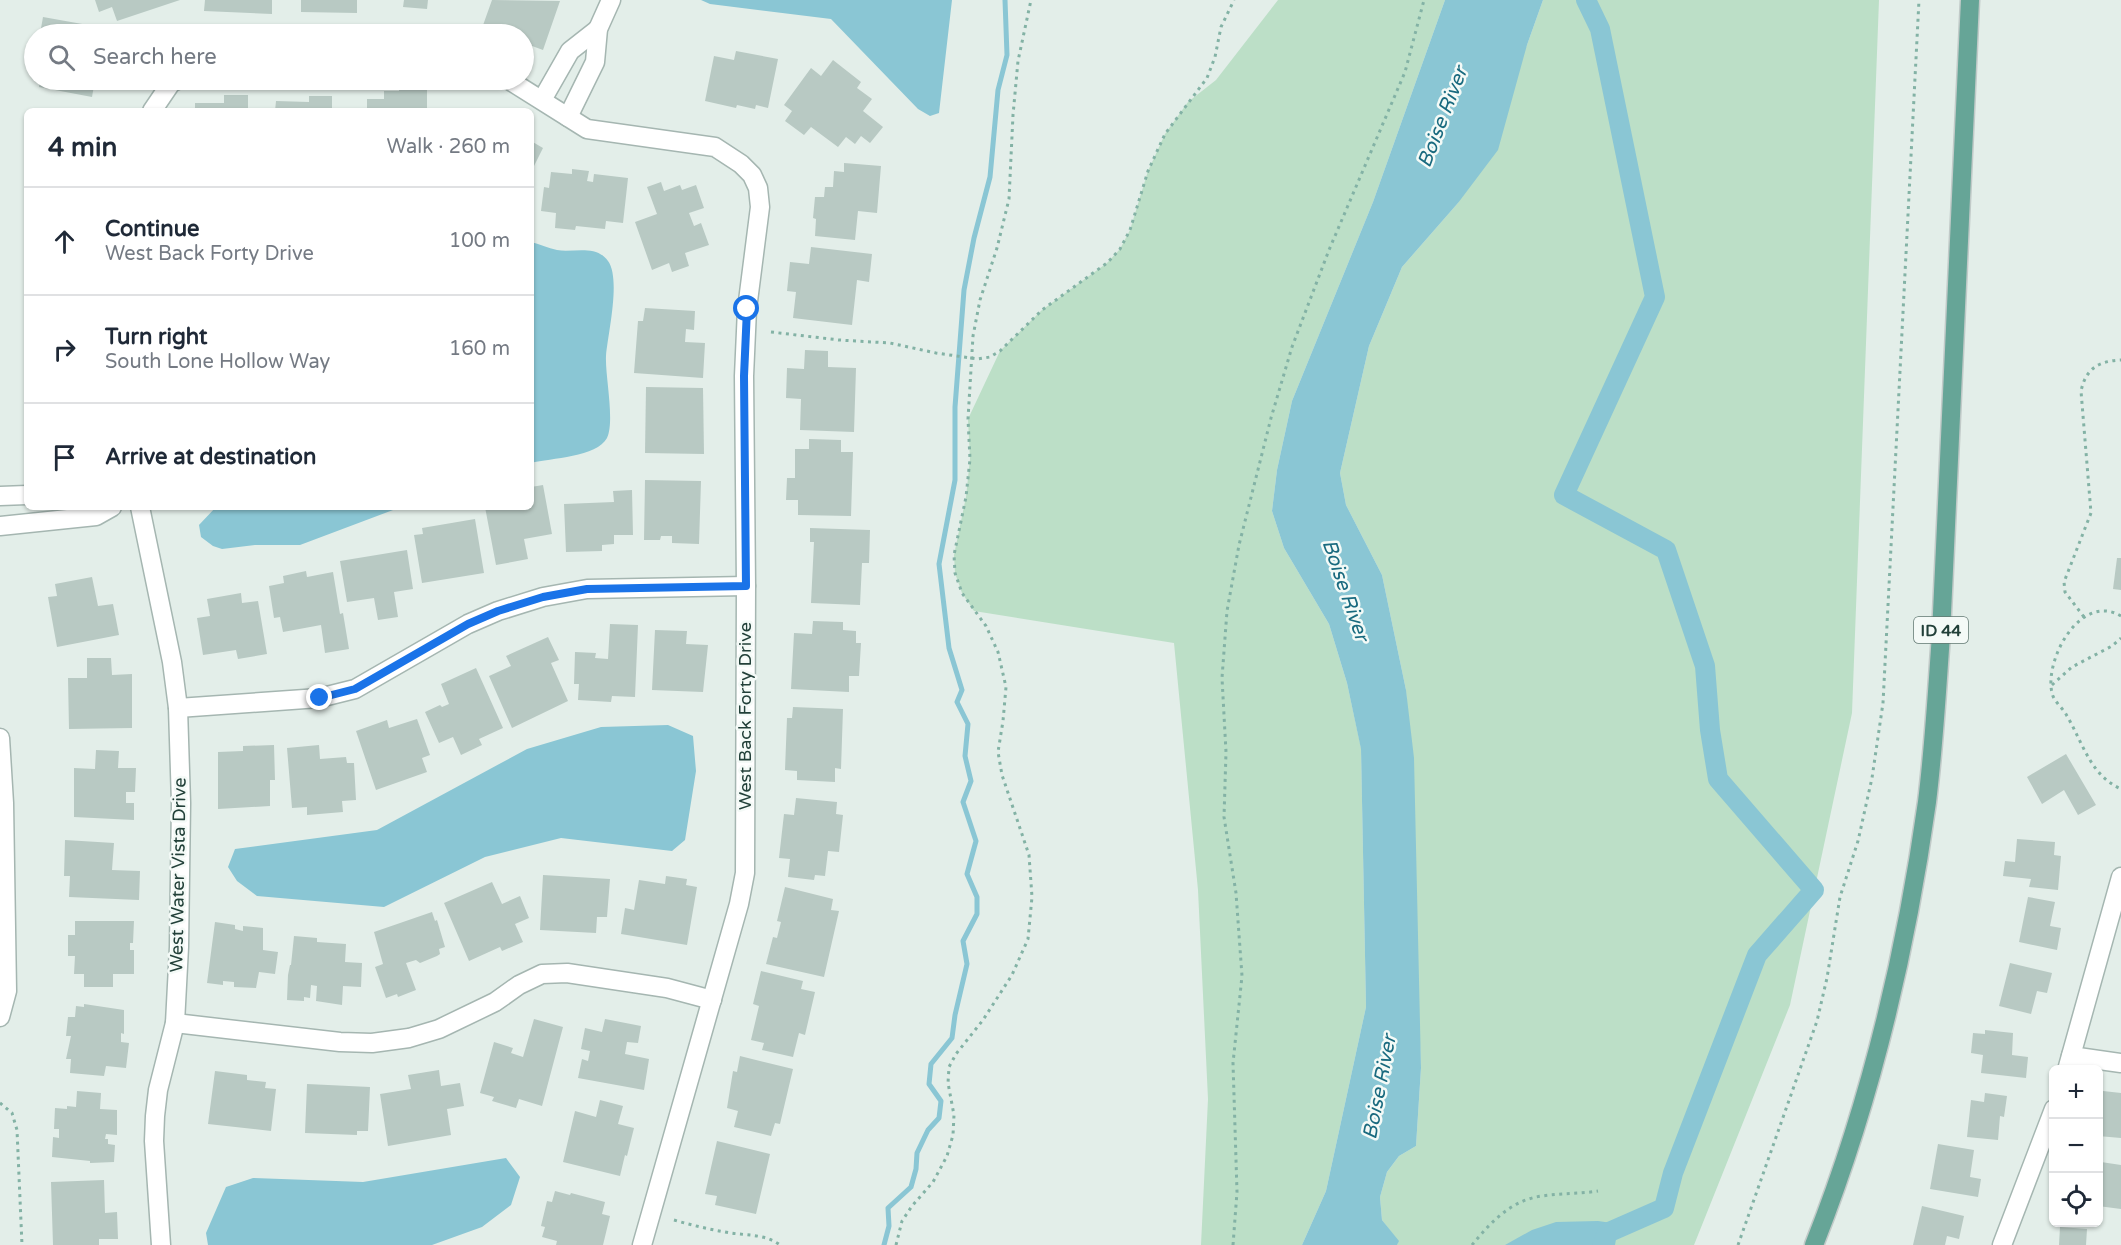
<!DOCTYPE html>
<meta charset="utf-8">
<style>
:root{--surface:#fff;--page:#f6f6f7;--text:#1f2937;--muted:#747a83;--line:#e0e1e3}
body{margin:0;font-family:"Varela Round",sans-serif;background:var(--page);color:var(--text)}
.controls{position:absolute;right:18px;bottom:18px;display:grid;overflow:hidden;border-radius:9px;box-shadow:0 2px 4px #0004}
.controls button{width:54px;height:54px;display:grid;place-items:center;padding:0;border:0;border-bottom:2px solid var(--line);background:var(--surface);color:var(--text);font:30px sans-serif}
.stop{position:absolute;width:18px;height:18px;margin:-14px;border:4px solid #1a73e8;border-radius:50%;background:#fff}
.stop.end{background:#1a73e8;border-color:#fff;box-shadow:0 2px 6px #0008}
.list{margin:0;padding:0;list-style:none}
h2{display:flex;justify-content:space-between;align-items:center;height:78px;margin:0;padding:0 24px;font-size:26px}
h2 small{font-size:20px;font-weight:400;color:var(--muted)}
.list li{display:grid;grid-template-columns:39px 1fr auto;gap:18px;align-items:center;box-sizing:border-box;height:108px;padding:0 24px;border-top:2px solid var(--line)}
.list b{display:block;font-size:22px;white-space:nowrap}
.list p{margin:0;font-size:20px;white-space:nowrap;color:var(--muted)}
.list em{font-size:20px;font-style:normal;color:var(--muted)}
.icon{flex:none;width:33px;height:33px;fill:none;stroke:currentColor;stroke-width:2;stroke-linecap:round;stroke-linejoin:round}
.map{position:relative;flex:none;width:2121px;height:1245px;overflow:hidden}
.search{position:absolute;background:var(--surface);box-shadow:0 2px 4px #0004;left:24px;top:24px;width:510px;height:66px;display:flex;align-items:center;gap:15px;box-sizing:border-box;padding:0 21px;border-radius:33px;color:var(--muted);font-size:22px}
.panel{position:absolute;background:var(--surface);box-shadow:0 2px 4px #0004;left:24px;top:108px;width:510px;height:402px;border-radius:9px}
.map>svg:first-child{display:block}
.green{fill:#bcdfc7}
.water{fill:#8ac6d4}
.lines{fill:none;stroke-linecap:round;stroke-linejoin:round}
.stream{stroke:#8ac6d4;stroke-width:5}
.canal{stroke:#8ac6d4;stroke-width:20}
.building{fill:#b8c9c3}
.minor-casing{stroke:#a5b6b1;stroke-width:21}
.major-casing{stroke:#c1cac8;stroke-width:21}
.path{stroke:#83b2a5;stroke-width:3;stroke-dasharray:3 4.5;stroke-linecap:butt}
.minor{stroke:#fff;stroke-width:18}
.major{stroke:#66a597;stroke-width:18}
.route{stroke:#1a73e8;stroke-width:8}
.labels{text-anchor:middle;stroke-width:5;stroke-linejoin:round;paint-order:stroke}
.shield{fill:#f4faf7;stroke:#617872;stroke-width:1.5}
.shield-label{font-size:16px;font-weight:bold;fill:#224039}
.street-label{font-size:18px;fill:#224039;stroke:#f4faf7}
.water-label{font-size:20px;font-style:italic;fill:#196a7f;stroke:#f4faf7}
</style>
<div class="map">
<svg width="2121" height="1245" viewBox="0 0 2121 1245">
<rect width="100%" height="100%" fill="#e3eee9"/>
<!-- green -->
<g class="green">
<path d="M1278 0H1445L1373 202 1292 401 1277 470 1272 511 1284 548 1329 624 1347 683 1361 748 1366 1007 1326 1191 1302 1245H1201L1208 1099 1198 890 1174 643 974 611 962 593 955 573 954 555 966 497 970 459 968 419 1000 351 1042 310 1107 263 1120 249 1130 230 1148 171 1165 134 1188 102 1216 80Z"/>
<path d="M1543 0H1879L1852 713 1790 1005 1694 1245H1397L1398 1241 1382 1220 1380 1197 1387 1172 1399 1156 1416 1146 1421 1068 1406 690 1382 575 1346 505 1340 473 1369 346 1402 267 1458 203 1527 45Z"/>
</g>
<!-- water -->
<g class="water">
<path d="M701 0H952L939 113 930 116 918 109 831 19 710 4Z"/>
<path d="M1445 0H1543L1527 45 1498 150 1458 203 1402 267 1369 346 1340 473 1346 505 1382 575 1406 690 1414 758 1421 1068 1416 1146 1399 1156 1387 1172 1380 1197 1382 1220 1399 1241 1397 1245H1302L1326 1191 1366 1007 1361 749 1347 683 1329 624 1284 548 1272 511 1277 470 1292 401 1373 202Z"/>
<path d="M531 242C539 244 548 248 557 250 573 253 596 244 608 261 621 279 608 333 606 356 605 376 615 421 607 438 597 457 551 458 531 463Z"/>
<path d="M216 507H401L300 545H255L222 549 213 546 201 537 199 525Z"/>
<path d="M668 725 693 736 696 771 685 840 672 851 561 838 485 857 384 907 257 896 237 881 228 867 235 849 377 830 527 749 601 727Z"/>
<path d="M506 1158 520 1177 511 1205 482 1227 432 1245H208L206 1233 226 1187 253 1178 363 1182Z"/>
<path d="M1598 1221 1612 1223 1618 1228 1615 1245H1505L1532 1230 1556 1222Z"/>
</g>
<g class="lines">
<!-- stream -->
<path class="stream" d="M884 1245 889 1226 888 1208 911 1187 916 1169 917 1153 928 1130 939 1118 941 1101 929 1084 931 1064 952 1038 955 1015 967 964 963 941 977 914V897L967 874 976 841 963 802 971 781 965 756 968 724 957 702 962 690 949 648 939 564 955 480V407L964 290 974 238 990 177 998 90 1007 55 1005 0"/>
<!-- canal -->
<path class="canal" d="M1586 0 1600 29 1655 297 1564 495 1666 550 1705 666 1710 730 1718 779 1814 890 1757 955 1673 1173 1664 1208 1607 1233 1602 1245"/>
</g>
<!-- building -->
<g class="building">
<path d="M95 0H180L117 21 112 7 99 12Z"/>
<path d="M205 0H272V14L204 11Z"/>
<path d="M301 0H357V13L301 12Z"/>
<path d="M404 0H428L427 9 403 7Z"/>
<path d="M492 0 560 1 543 50 524 43V34H500L482 28Z"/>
<path d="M43 17 99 27 98 34H40Z"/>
<path d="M736 51 778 59 768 108 756 105 755 109 737 105 736 108 705 101 714 56 734 60Z"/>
<path d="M833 60 861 82 857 88 872 99 863 111 883 127 870 143 861 136 855 144 846 137 838 147 811 127 804 135 785 121 792 111 784 105 811 68 821 76Z"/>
<path d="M40 80H95L92 97 39 87Z"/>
<path d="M399 89H427V109H437V111H367V99H384V91H399Z"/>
<path d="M224 95H248V111H195V103H224Z"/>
<path d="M309 96H332V111H275L276 101 309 102Z"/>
<path d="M531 141 543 148 531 172Z"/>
<path d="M844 163 881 166 877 213 858 211 855 240 815 236 816 219 813 218 815 197H824L825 187H833L834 171 844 172Z"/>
<path d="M572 169 589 171 587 181 593 182 594 174 628 178 623 223 606 221 605 229 576 226 575 230 555 228 556 213 541 211 544 187 549 188 551 172 572 174Z"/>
<path d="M661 182 664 191 680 185 682 190 696 185 704 208 689 213 694 226 701 223 709 245 685 253 689 266 672 272 669 263 652 270 635 222 657 214 647 187Z"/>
<path d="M811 247 872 254 869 282 857 280 852 325 793 318 796 292 787 291 790 262 809 264Z"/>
<path d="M645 308 695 311 694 330 686 329 685 342 705 343 703 378 634 373 638 321H643Z"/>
<path d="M805 350 828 351V367L856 368 854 432 800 430 801 399 786 398 787 368 804 369Z"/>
<path d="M646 387 703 388 704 454 645 453Z"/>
<path d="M809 439 841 440V452H853L851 516 798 515V500H786L787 478H795V449H809Z"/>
<path d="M645 480 701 481 699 544 672 543V536H661L660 540H644Z"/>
<path d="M543 485 552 534 524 539 528 559 496 565 485 507H531V487Z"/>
<path d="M632 490 633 535H614V544L602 545V551L566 552 564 504 614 502 613 491Z"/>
<path d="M475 519 484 573 422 583 414 535 423 534 422 528Z"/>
<path d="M810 528 870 530 869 563H862L860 605 811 603 814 542H810Z"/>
<path d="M407 550 413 589 394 592 398 617 378 620 374 598 347 602 340 561Z"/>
<path d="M2117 558H2121V590L2113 589Z"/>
<path d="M306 571 307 577 333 572 340 614 343 613 349 649 325 653 321 625 283 632 280 617 274 618 269 586 284 583 283 576Z"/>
<path d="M92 577 98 606 113 604 119 635 57 647 48 597 57 596 55 584Z"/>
<path d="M241 593 242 603 258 601 267 654 238 659 236 650 203 655 197 618 210 616 207 599Z"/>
<path d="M813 621 843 622V630L856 631V643H861L859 676H849V692L791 689 794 633 812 634Z"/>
<path d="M610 624 638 625 635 697 612 696 611 702 578 700 579 684H574L575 652 596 653 595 658 608 659Z"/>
<path d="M655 630 687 631 686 644 708 645 703 692 652 690Z"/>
<path d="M548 637 559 660 551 663 568 701 512 728 489 676 511 666 506 656Z"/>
<path d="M87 658H111L112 675 132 674V728L69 729 68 678H87Z"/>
<path d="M476 668 503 728 479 739 482 745 461 755 453 737 439 743 425 712 440 705 442 707 449 704 441 684Z"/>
<path d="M793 707 843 709 841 769 835 768V782L797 780V771L785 770 787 718H792Z"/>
<path d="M417 719 430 755 422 758 427 772 376 790 356 731 387 720 389 728Z"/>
<path d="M274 745 275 780H270V806L218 809V752L243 751V746Z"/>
<path d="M319 745 320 759 346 757 347 763H354L356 800 342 801 343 812 307 815V807L292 808 287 748Z"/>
<path d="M96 750 119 751 118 768H136L135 792H126V803H134V820L74 817V768L95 769Z"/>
<path d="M2066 754 2096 805 2078 815 2064 790 2042 804 2027 777Z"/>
<path d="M796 798 837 802 836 814 843 815 839 852 828 851 825 876 815 875 814 880 788 877 790 859 779 858 784 814 794 815Z"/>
<path d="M2017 839 2055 842 2054 855 2061 856 2058 890 2029 887 2031 879 2003 876 2005 861 2015 862Z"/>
<path d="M65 840 114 843 112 870 140 871 139 900 69 897 70 876H64Z"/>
<path d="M543 875 610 879 607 917H597L596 933 540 930Z"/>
<path d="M666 876 687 879 686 885 697 887 687 945 621 934 625 908 634 910 639 880 665 884Z"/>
<path d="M492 882 502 904 520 896 529 918 515 924 523 942 502 951 500 947 469 961 444 903Z"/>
<path d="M785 887 833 899 831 910 839 911 824 977 766 964 773 937 777 938 781 922 777 921Z"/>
<path d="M2028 897 2055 902 2050 926 2061 928 2057 950 2019 942Z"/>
<path d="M432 912 435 921 437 920 445 947 439 949 440 954 437 956 420 963 416 960 406 963 416 990 398 997 397 994 386 998 375 967 383 964 374 932Z"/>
<path d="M75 921H134L133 943H130V950H134V974H113V987H84V974H74L75 956H68V935H75Z"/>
<path d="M215 922 235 925V929L243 931V926L263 928V950L278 952 275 974 259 972 256 988 234 987V982L223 981V985L207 983Z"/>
<path d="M294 936 317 938V942L346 944 345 962 362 963 361 987 343 986 342 1005 316 1001 317 986 311 985 310 998 304 997V1001L287 1000 288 975 290 965H291Z"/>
<path d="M2010 963 2052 973 2047 993 2037 991 2031 1014 1999 1006Z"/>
<path d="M761 971 803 981 801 989 815 992 805 1035 799 1033 793 1057 762 1050 764 1043 751 1040 759 1006 753 1004Z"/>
<path d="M84 1004 124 1010V1034L121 1033V1042L129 1043 126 1068 106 1066 104 1076 70 1073 71 1059H66L71 1036H66L68 1017H75L76 1006 84 1007Z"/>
<path d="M534 1019 563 1027 542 1106 519 1099 516 1108 492 1101 494 1097 480 1093 494 1042 513 1048 511 1053 523 1057Z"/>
<path d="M605 1019 641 1026 638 1043 627 1042 625 1054 649 1059 644 1090 578 1078 582 1059 588 1061 590 1051 581 1049 585 1028 602 1032Z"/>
<path d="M1985 1030 2013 1033 2012 1055 2028 1057 2026 1078 1981 1073 1983 1055 1971 1053 1973 1033 1985 1034Z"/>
<path d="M740 1056 793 1069 780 1124 775 1123 771 1136 734 1127 738 1111 727 1108 733 1071 737 1072Z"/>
<path d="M439 1070 441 1086 460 1083 464 1106 447 1109 451 1135 388 1146 380 1094 411 1089 408 1075Z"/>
<path d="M215 1071 247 1075V1080L266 1082 265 1088 276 1089 271 1131 208 1124Z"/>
<path d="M307 1084 370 1087 368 1131H357V1135L305 1133Z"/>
<path d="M77 1091 101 1093 100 1109 117 1110V1135L106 1134 105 1139H108V1144L115 1145 114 1162 90 1163V1161L52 1157 53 1137 59 1138V1129H54L55 1108 67 1109V1106L76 1107Z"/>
<path d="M2103 1091 2121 1093V1138L2098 1136Z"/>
<path d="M1985 1093 2007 1096 2004 1117 2000 1116 1998 1140 1967 1137 1971 1100 1984 1102Z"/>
<path d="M600 1100 623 1106 618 1124 634 1128 627 1156 625 1155 620 1176 563 1162 575 1111 596 1117Z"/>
<path d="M717 1141 770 1154 756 1214 715 1205 717 1196 705 1194Z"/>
<path d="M1938 1144 1974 1150 1970 1177 1981 1179 1978 1197 1930 1189Z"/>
<path d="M2098 1153H2102L2101 1162 2121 1165V1209L2098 1206Z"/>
<path d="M104 1180 105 1213 117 1212 118 1239H99V1245H53L51 1182Z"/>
<path d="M555 1191 570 1195 571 1193 605 1202 602 1214 610 1216 603 1245H556L557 1241 542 1237 545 1227 541 1226 547 1201 552 1202Z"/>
<path d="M1922 1206 1964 1216 1959 1239 1947 1236 1945 1245H1913Z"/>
<path d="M2060 1227 2087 1229 2086 1245H2059Z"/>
</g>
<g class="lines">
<!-- minor casing -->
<g class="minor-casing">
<g id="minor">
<path d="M509 80 587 129 715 147 741 164 752 175 758 188 760 207 747 309 744 376 746 586 745 873 739 904 642 1245"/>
<path d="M542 100 570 51 598 29"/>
<path d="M152 111 171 83 177 80"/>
<path d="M568 117 595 62 598 29 611 0"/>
<path d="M0 496 27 495"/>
<path d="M140 507 172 662 178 708 181 803 179 947 175 1023 158 1090 155 1116 154 1141 161 1245"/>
<path d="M0 526 96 516 112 507"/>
<path d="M178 708 319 698 355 689 468 624 498 611 543 597 587 589 746 586"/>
<path d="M0 738 4 803 7 991 0 1017"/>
<path d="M175 1023 340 1042 372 1043 409 1038 439 1029 495 1002 519 985 542 974 567 973 667 988 712 1000"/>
<path d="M2071 1056 2121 1063"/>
<path d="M2067 1070 2121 877"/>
<path d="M2002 1245 2054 1109"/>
</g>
</g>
<!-- major casing -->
<g class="major-casing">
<path id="major" d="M1814 1245C1870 1104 1906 952 1927 802 1934 746 1937 690 1941 635L1970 0"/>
</g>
<!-- path -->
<g class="path">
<path d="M771 332 839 340 890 343 936 353 978 359 990 357 1000 351 1042 310 1107 263 1120 249 1130 230 1148 171 1165 134 1207 78 1215 57 1221 27 1234 0"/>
<path d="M2121 616C2081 592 2044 659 2052 693 2054 702 2063 708 2067 716 2083 743 2090 775 2121 789"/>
<path d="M2084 617 2065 592 2064 582 2091 513 2081 391C2086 368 2099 361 2121 360"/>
<path d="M2052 685 2072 667 2112 646 2121 638"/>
<path d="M0 1103 12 1113 17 1130 22 1245"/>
<path d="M674 1220C691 1225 708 1229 725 1232 744 1236 764 1233 780 1245"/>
<path d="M896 1245 902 1221 912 1206 933 1182 947 1156 953 1135 954 1115 948 1083 949 1067 956 1054 983 1020 1012 975 1028 939 1032 897 1029 855 1002 775 998 752 1003 721 1006 687 998 652 986 626 962 593 955 573 954 555 966 497 970 459 968 419 973 336 980 300 997 248 1009 199 1013 115 1018 61 1031 0"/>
<path d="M1233 1245 1237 1192 1233 1063 1242 976 1236 893 1224 817 1226 752 1222 678 1227 611 1239 545 1271 418 1292 347 1329 250 1405 72 1424 0"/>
<path d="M1472 1245C1491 1222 1511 1200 1542 1196 1561 1193 1580 1194 1598 1191"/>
<path d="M1738 1245 1817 1021 1827 978 1840 897 1858 841 1872 778 1883 703 1919 0"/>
</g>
<!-- minor -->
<use href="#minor" class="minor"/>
<!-- major -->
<use href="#major" class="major"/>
</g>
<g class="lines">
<!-- route -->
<path class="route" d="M320 698 355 689 468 624 498 611 543 597 587 589 746 586 744 376 747 309"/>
</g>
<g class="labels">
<!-- shield labels -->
<rect class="shield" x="1914" y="617" width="54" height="26" rx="4.5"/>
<g class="shield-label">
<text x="1941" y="636">ID 44</text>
</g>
<!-- street labels -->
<g class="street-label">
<text transform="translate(745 716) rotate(-90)" y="6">West Back Forty Drive</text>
<text transform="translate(178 875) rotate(-89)" y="6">West Water Vista Drive</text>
</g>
<!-- water labels -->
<g class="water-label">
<text transform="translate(1442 117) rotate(-69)" y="7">Boise River</text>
<text transform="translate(1346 590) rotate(71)" y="7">Boise River</text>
<text transform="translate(1379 1087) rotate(-79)" y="7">Boise River</text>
</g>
</g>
</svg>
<div class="controls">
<button>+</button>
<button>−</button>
<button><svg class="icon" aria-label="locate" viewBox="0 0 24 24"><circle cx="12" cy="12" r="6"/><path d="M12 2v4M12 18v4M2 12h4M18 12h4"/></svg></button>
</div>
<div class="stop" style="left:747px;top:309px"></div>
<div class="stop end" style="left:320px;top:698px"></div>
<div class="search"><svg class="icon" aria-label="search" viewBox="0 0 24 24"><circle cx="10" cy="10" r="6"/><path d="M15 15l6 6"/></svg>Search here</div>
<section class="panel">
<h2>4 min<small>Walk · 260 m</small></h2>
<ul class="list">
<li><svg class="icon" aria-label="ahead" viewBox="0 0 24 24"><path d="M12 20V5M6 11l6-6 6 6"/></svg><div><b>Continue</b><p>West Back Forty Drive</p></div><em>100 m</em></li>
<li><svg class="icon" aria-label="right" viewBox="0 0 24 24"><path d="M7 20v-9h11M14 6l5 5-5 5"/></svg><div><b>Turn right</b><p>South Lone Hollow Way</p></div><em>160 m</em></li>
<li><svg class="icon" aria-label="arrive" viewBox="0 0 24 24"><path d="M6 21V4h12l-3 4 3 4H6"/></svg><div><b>Arrive at destination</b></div></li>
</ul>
</section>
</div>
